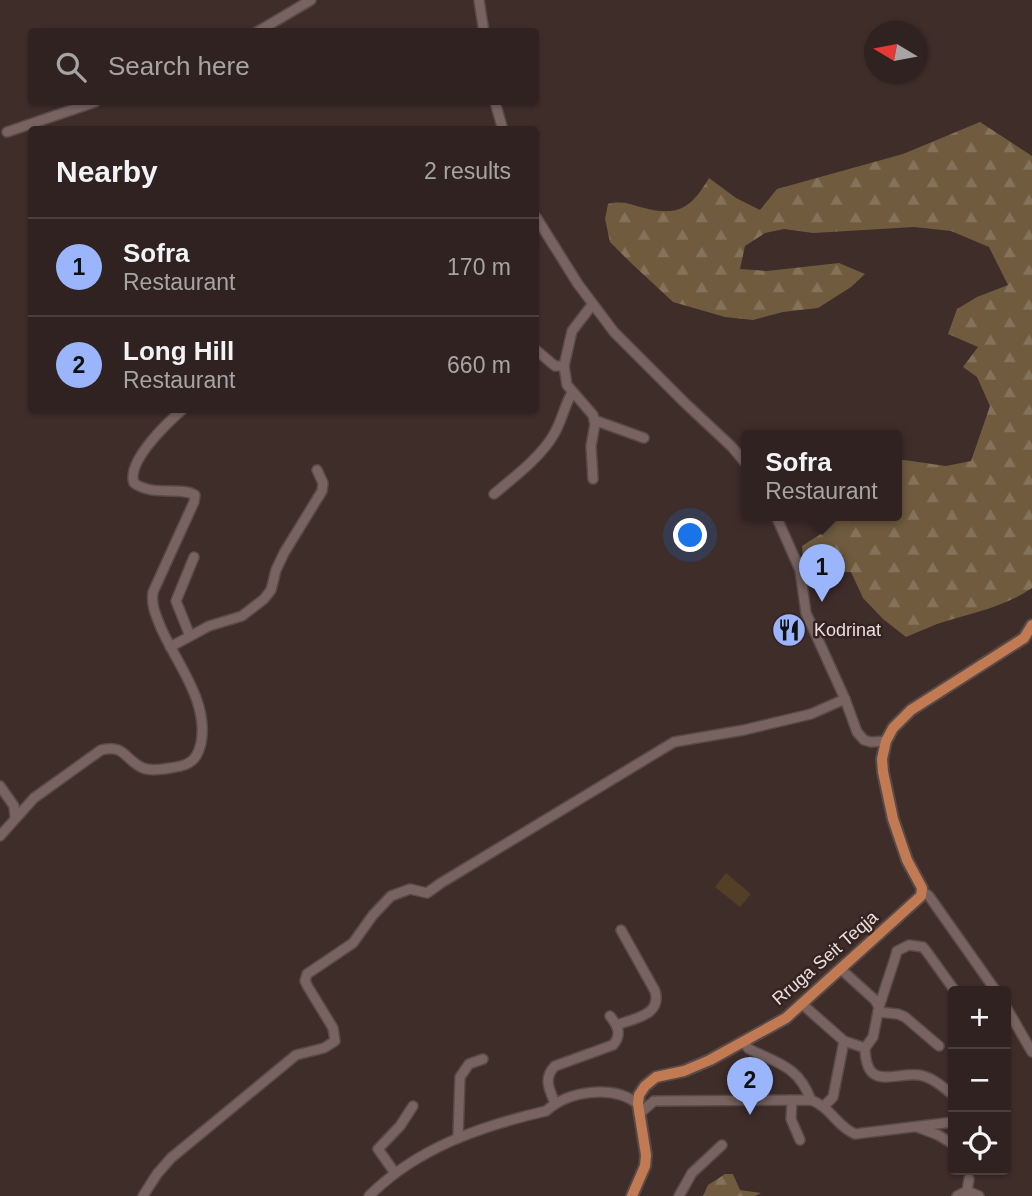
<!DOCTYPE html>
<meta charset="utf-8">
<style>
:root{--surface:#2f2220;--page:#372a29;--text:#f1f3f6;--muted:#a7a4a5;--line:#4a3f3e;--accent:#9bb5fd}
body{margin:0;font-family:Arial,sans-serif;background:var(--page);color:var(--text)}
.controls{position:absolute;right:21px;bottom:21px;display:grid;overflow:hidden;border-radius:7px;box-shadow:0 2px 5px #0004}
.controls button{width:63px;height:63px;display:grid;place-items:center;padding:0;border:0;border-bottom:2px solid var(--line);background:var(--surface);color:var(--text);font:35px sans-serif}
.compass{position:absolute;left:864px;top:21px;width:63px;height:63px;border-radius:50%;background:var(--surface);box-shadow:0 2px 5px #0004;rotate:280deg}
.you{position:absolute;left:691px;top:536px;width:24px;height:24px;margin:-18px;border:5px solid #fff;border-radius:50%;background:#1a73e8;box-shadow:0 0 0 10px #1a73e833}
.badge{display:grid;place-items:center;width:46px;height:46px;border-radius:50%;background:var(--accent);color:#111;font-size:23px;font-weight:700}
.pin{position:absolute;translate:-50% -58px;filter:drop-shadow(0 2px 4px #0008)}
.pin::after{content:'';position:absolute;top:37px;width:24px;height:21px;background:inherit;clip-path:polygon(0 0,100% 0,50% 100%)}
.popup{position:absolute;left:741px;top:430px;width:161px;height:91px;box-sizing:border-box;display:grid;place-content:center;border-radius:7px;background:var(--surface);filter:drop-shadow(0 2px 5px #0005);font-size:23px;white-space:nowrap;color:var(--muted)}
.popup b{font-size:26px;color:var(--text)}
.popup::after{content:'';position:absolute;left:50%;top:100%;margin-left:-14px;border:14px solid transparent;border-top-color:var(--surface)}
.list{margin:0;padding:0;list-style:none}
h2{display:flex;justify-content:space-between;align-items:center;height:91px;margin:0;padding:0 28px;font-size:30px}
h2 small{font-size:23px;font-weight:400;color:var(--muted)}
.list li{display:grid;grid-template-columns:46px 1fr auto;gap:21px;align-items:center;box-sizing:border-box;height:98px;padding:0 28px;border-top:2px solid var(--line)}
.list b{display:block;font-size:26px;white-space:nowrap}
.list p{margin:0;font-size:23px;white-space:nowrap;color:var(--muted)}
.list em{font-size:23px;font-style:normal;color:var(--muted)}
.icon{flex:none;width:38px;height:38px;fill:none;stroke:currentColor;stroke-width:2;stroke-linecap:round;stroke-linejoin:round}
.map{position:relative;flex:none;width:1032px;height:1196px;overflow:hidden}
.search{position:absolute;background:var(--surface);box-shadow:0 2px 5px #0004;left:28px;top:28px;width:511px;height:77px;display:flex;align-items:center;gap:18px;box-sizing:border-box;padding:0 24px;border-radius:7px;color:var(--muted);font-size:26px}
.panel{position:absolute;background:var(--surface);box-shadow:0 2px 5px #0004;left:28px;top:126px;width:511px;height:287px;border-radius:7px}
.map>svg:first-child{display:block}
.forest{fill:url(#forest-firs)}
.pitch{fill:#533f26}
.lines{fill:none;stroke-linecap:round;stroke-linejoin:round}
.minor-casing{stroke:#584a48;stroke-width:12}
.major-casing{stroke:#584a48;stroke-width:14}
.minor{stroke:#786361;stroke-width:9}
.major{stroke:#c17a52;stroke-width:10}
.labels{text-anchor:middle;stroke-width:5;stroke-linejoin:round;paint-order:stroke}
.poi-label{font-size:18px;fill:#ebdfdd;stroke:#342321;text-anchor:start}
.street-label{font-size:18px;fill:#ebdfdd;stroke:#342321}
</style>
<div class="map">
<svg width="1032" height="1196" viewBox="0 0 1032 1196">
<defs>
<pattern id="forest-firs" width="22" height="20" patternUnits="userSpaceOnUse" patternTransform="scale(1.75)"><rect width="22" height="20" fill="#705b3f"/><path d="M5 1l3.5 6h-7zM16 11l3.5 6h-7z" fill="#85725a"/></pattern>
</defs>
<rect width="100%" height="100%" fill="#3f2d2a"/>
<!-- forest -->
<g class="forest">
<path d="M980 122 1032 156V588C1003 608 970 613 937 624 927 628 916 633 906 637L883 619 863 598 851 572 822 573 804 568 802 546 827 530 813 516H897V459L946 466 971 461 990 406 977 377 963 367 978 347 948 334 957 309 977 297 1008 285 989 247 951 231 914 227 813 233 784 229 765 233 745 246 740 269 767 271 839 263 865 274 851 287 818 308 783 312 753 320 725 317 673 302 630 262 610 242 605 219 608 204C620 201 628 203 640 207 677 217 690 210 709 178L736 198 760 210 777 189 903 154Z"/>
<path d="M725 1174H733L740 1190 761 1193 755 1196H703L708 1185Z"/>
</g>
<!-- pitch -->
<path class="pitch" d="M726 873 751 894 740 907 715 887Z"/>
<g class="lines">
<!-- minor casing -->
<g class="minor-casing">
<g id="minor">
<path d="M479 0 484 32"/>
<path d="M257 32 311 0"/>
<path d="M495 102 503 130"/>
<path d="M7 132 95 102"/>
<path d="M536 217 578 284 614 332 685 403 732 447 747 465"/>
<path d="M536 350 555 366H564L572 331 592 305"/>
<path d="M564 366 567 385 593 415 595 424 591 446 593 479"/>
<path d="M594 420 644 438"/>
<path d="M494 494C513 478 542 456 554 434 562 421 564 406 572 393"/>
<path d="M776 516 800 570 806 613 845 699 857 732 864 740 871 742 886 741"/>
<path d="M190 636 176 601 194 557"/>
<path d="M170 647 209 626 242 616 264 599 271 590 276 570 284 553 322 491 323 483 317 470"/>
<path d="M0 786 14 806 15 817"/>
<path d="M0 836 34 798 101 750C126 744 124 760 143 768 153 772 171 768 181 766 193 763 198 756 201 743 209 702 177 664 161 628 156 615 151 606 153 592L194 502 195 495C181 486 153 497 134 483 126 462 167 423 182 410"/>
<path d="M922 891 929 896 996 991"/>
<path d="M844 972 875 1000 879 1007 873 1037 865 1048"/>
<path d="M802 1004 844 1041 833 1097 825 1105"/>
<path d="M879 1007 895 958 897 951 909 945 923 947 927 952 955 991"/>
<path d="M1006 1007 1032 1052"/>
<path d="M878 1012 898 1014 905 1017 939 1046"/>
<path d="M617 1025C635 1018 662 1015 655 991L621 930"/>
<path d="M844 1041 865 1048C866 1092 893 1072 919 1075 932 1077 943 1087 953 1095"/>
<path d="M744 1043 749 1049C779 1064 798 1066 811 1100"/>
<path d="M792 1100 791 1119 800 1140"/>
<path d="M658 1101 811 1100C832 1108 835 1125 855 1134L953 1122"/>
<path d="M555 1103C549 1089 543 1078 555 1066L613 1045C622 1035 618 1026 610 1016"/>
<path d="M639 1114 654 1101"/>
<path d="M917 1127 938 1135 953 1144"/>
<path d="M458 1137 460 1077 469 1064 483 1059"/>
<path d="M395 1173 378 1149 400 1126 413 1106"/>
<path d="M967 1191 979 1196"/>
<path d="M143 1196 157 1174 171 1158 296 1055 324 1048 335 1041 333 1028 308 987 305 981 307 974 353 943 373 915 391 896 410 889 427 893 441 883 674 742 744 730 811 714 845 699"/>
<path d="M369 1196C417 1148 481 1126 546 1111 568 1091 613 1084 638 1104"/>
<path d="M679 1196 692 1173 722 1145"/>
<path d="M957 1196 967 1191 969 1179"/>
</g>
</g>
<!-- major casing -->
<g class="major-casing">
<path id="major" d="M632 1196 645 1166 646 1155 638 1104 639 1095 645 1086 656 1077 684 1071 710 1060 786 1018 921 896 922 888 907 860 893 819 883 772 882 759 886 741 893 728 911 710 1024 638 1032 625"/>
</g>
<!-- minor -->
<use href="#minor" class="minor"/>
<!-- major -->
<use href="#major" class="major"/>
</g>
<!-- icons -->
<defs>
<g id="restaurant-disc" transform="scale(1.75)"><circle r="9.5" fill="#9bb5fd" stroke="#342321"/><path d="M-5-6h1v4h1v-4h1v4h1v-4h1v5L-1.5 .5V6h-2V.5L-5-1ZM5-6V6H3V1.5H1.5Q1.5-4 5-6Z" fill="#111"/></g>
</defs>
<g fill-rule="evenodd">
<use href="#restaurant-disc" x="789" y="630"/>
</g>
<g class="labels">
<!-- poi labels -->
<g class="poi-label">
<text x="814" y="636">Kodrinat</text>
</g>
<!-- street labels -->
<g class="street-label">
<text transform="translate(825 958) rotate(-41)" y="6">Rruga Seit Teqja</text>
</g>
</g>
</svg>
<div class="controls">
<button>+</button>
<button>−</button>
<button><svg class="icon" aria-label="locate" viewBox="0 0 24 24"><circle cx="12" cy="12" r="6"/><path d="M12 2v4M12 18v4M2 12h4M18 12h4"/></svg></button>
</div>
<svg class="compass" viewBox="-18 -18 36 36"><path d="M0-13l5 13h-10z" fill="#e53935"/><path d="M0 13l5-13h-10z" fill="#a7a4a5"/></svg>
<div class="you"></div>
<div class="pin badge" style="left:822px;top:602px">1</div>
<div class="popup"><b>Sofra</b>Restaurant</div>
<div class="pin badge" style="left:750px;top:1115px">2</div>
<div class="search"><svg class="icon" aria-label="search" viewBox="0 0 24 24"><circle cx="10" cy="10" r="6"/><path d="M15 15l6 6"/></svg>Search here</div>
<section class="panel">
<h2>Nearby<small>2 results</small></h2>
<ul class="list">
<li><span class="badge">1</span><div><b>Sofra</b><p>Restaurant</p></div><em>170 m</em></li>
<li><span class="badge">2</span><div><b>Long Hill</b><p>Restaurant</p></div><em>660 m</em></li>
</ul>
</section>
</div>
